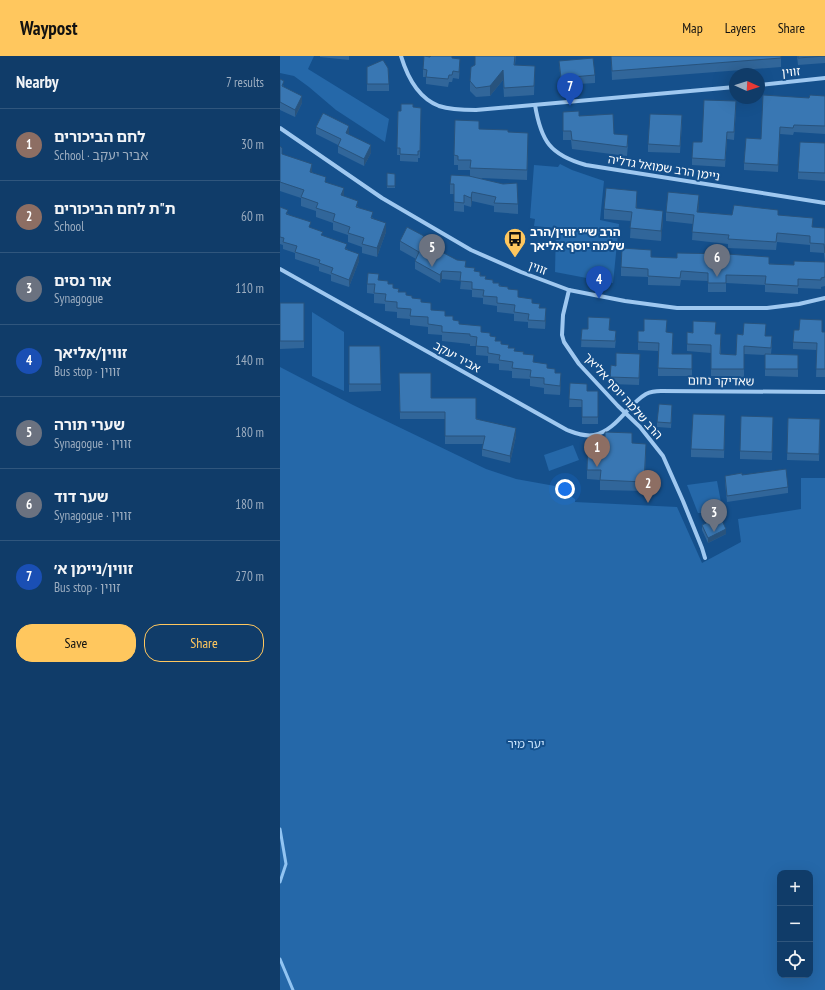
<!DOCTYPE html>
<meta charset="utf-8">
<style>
:root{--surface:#103c69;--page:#19436f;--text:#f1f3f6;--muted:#9cadc0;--line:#30567d;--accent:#ffc75e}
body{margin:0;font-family:"PT Sans Narrow","Noto Sans Hebrew",sans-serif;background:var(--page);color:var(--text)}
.controls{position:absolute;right:12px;bottom:12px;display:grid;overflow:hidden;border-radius:8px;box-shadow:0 4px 16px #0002}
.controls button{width:36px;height:36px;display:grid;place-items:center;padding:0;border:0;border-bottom:1px solid var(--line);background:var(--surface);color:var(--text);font:20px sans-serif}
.compass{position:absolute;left:449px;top:12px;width:36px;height:36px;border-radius:50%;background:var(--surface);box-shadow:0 4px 16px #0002;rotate:93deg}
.you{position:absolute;left:285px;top:433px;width:14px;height:14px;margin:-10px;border:3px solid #fff;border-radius:50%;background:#1a73e8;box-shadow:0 0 0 6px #1a73e833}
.badge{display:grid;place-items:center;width:26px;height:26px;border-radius:50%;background:var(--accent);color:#fff;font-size:13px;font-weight:700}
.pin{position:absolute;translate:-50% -33px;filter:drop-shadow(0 1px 2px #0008)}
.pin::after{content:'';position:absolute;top:21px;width:14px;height:12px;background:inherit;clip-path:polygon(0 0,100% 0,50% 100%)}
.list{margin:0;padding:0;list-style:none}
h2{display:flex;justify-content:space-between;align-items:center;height:52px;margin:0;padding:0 16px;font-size:17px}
h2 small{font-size:13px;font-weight:400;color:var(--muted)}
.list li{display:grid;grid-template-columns:26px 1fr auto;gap:12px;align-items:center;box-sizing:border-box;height:72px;padding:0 16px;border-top:1px solid var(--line)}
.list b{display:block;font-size:15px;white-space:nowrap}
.list p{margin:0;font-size:13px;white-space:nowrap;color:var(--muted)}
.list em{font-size:13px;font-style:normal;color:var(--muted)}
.actions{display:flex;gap:8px;padding:12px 16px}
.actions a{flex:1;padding:9px 0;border:1px solid var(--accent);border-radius:16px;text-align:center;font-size:14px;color:var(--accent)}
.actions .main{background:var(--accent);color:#111}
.icon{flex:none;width:22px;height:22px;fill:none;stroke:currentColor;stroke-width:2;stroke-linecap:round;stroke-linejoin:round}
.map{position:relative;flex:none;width:545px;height:934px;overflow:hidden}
header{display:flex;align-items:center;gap:24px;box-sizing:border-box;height:56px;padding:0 20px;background:var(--accent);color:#111}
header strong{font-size:19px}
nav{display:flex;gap:22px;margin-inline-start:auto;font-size:14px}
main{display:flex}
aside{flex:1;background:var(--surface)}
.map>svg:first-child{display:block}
.green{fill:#2568a9;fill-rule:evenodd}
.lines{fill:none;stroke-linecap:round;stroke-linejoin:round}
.stream{stroke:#91c4f2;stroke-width:3}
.street{stroke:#9fc8f0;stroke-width:4}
.wall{fill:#31669a}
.shaded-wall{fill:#28537d}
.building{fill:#3977b3;stroke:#28537d}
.labels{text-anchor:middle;stroke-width:4;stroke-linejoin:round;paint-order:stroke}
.street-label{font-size:12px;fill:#fff;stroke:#15508c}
.poi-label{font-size:12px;font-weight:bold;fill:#fff;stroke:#15508c;text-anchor:start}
.park-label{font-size:12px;fill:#c6e1fb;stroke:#15508c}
</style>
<header>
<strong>Waypost</strong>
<nav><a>Map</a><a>Layers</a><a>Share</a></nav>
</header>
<main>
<aside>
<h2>Nearby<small>7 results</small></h2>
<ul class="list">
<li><span class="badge" style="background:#8d6e63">1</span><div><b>לחם הביכורים</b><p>School · אביר יעקב</p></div><em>30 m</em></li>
<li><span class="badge" style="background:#8d6e63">2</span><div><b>ת&quot;ת לחם הביכורים</b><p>School</p></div><em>60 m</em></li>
<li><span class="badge" style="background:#6b7280">3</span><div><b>אור נסים</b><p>Synagogue</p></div><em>110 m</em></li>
<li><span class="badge" style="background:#1a4fb4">4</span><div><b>זווין/אליאך</b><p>Bus stop · זווין</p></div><em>140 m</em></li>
<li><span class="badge" style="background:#6b7280">5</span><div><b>שערי תורה</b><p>Synagogue · זווין</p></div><em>180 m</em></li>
<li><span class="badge" style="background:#6b7280">6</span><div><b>שער דוד</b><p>Synagogue · זווין</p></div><em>180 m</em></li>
<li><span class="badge" style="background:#1a4fb4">7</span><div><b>זווין/ניימן א׳</b><p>Bus stop · זווין</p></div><em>270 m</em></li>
</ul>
<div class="actions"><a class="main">Save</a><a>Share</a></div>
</aside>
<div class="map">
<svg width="545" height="934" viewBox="0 0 545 934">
<rect width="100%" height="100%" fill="#15508c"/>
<!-- green -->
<g class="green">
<path d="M0 0H34L28 13 109 63 105 86 56 54 29 31 14 20 0 17Z"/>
<path d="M280 108 292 114 324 125 320 164 339 168 333 227 275 216 276 172 254 170 255 163 250 162 254 109 278 111Z"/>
<path d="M32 256 64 276V335L32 320Z"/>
<path d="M0 311 73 349 206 413 236 423 275 430 295 443V446L397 451 422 507 461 486 458 463 521 453V422H545V934H0ZM500 817H530V919H500Z"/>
<path d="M293 389 299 404 269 415 264 399Z"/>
<path d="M437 425 443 457H418L407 429Z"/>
</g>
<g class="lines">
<!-- stream -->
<g class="stream">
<path d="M0 773 6 808 0 826"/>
<path d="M0 903 13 934"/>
</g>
<!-- street -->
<g class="street">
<path d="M121 0C127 20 138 42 159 50 171 54 184 54 196 54L455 31"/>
<path d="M479 29 545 22"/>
<path d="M255 49C261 85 270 99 306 109L545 147"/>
<path d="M0 72 102 142 191 194 241 216 289 234 345 245 397 252H487L519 248 545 242"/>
<path d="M0 213 287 374C295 377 305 381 314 379 337 374 347 349 366 338 370 336 376 335 381 335L545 336"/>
<path d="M289 234 283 259 282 279 284 286 299 308 338 350 360 371 383 400 403 445 422 492 425 502"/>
</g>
</g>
<!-- wall -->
<g class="wall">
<path d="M40 0H69V4L40 1Z"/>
<path d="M172 0V2L180 10 179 23 173 22 172 26H169L168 31 146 28V21H143V13L150 1Z"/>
<path d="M195 0H236L235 9 255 10 254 39 224 41 223 24 210 40 196 41 190 35V25L195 9Z"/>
<path d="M331 0H501V11L332 24Z"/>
<path d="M517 0H545V7L518 9Z"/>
<path d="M279 5 315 19V27L281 29Z"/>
<path d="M87 11 109 28V35H87Z"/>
<path d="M0 23 4 31 22 47 15 61 0 54Z"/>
<path d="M545 40V78L514 76 513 79 500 78 498 116 464 114V107L481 83 529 42Z"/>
<path d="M133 51 141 52 140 102H138V106L120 105V99H117L118 55H121Z"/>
<path d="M456 53 454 84 447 83 445 111 412 109V102L422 86Z"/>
<path d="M283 56 299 60 334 78 348 88 347 100 292 93 291 84H283Z"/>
<path d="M402 67 400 97 368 96V88Z"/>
<path d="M36 71 69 77V79L91 97 84 110 58 97V89L36 78Z"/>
<path d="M228 76 248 87 247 124 201 122 238 148V158L214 156V150L192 145 191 151 184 149V156L174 155V138H170V128L190 120V114H178V109H174V99Z"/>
<path d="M545 87V125L518 123V116Z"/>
<path d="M0 90 2 98 32 116 46 127 93 162 106 176 97 201 82 197V191L68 186V179L53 174V167L36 161V155L21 150V142L0 135Z"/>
<path d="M107 117 115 118V132H107Z"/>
<path d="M357 145V152L383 164 381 185 350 182 351 165 324 163V153Z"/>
<path d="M419 148 418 156 452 159H498L533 171 545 172V206L544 197 530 196V189L497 186 496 194 448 192V188L412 184 413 168 386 165V156Z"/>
<path d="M0 151 8 158 31 172 43 180 67 193 79 205 69 231 51 225V219L39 215V211L15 203V197L3 193V189L0 188Z"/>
<path d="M120 185 144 186 186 211 195 215 206 223 228 233 238 241 252 247 260 252 266 261 265 273 248 272V266L234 265V258L217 256V250L203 248V242L192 241V234L180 233 181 225 162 223 160 227 135 213V205L136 203 120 194Z"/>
<path d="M371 201 514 209 545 206V230L541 231V233L518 232V238L485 236V229L446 227V236H428V225L401 224 400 230 368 229V221L341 220V211Z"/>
<path d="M99 224 108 228 113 232 119 236 132 242 141 246 151 254 165 260 179 268 210 280 216 285 221 288 235 295 244 298 254 306 267 312 275 317 281 327 280 339 264 338V332L250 330V323L232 322V315L219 314V308L208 307V300L196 299V290H190V288L162 285V279L148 278V271L130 269V263L117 262V256L105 255V248L94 247V238L87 237V228Z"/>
<path d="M0 247H24V292L0 293Z"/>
<path d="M302 273 329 274 336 282 335 292 301 291Z"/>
<path d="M358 275 386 276 393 284 392 298H412V320H378V295L358 294Z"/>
<path d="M407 276 435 278 441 286V298L456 299 457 278 486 280 492 288 491 298 518 299V321L485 320V299L464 298V321L431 320V297L407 295Z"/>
<path d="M542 276H545V321H536L537 294 513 293V286Z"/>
<path d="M69 290H100L101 335 69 336Z"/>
<path d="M360 306 359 329 330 328V321L336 310Z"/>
<path d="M119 317 151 342 236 380 230 407 202 400V393L204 388H165V363H120Z"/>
<path d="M290 327 307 335H318V368H302V351H289Z"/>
<path d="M392 354 391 372 377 371V366Z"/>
<path d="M445 359 444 402 411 401V393Z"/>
<path d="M493 361 492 404 460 403V395Z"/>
<path d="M508 362 540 363 539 405 507 404Z"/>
<path d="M352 387 366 397 364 435 320 434V424L307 423V414Z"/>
<path d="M462 419 508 431V437L447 446 445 426V420Z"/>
<path d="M422 469 446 478 428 487 422 474Z"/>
</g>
<!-- shaded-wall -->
<g class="shaded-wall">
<path d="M180 3V10L179 23V16Z"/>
<path d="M223 14V24L210 40V30Z"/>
<path d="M22 40V47L15 61V54Z"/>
<path d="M69 70V77L66 85V77Z"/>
<path d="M500 71V78L498 116V109Z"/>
<path d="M91 89V97L84 110V103Z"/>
<path d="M32 108V117L30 116Z"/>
<path d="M64 132V141L61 139Z"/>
<path d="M357 135V145L356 161V152Z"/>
<path d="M192 136V145L191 151V142Z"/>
<path d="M419 139V148L417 164V156Z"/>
<path d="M383 155V164L381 185V175Z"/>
<path d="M106 167V176L97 201V192Z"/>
<path d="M79 198V205L69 231V224Z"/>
<path d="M162 215V223L160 227V219Z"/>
<path d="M266 252V261L265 273V265Z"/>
<path d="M281 317V327L280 339V330Z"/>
<path d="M236 372V380L230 407V400Z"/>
<path d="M446 473V478L428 487V482Z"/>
</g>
<!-- building -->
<g class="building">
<path d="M144 0 150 1 151 0H172V2L180 3 179 16 173 15 172 19H169L168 23 146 21 147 14 143 13Z"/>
<path d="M195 0H235L234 9 255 10 254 30 224 32 223 14 210 30 196 32 190 25 191 11 195 9Z"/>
<path d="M331 0H501V2L332 15Z"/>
<path d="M518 0H545L518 2Z"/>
<path d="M313 2 315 19 281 22 279 5Z"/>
<path d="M103 4 108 12 109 28H87V11Z"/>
<path d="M0 23 4 25 2 30 22 40 15 54 0 46Z"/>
<path d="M483 39 529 42 530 39 545 40V70L514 69 513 72 500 71 498 109 464 107 466 82 481 83Z"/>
<path d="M424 44 456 45 454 76H447L445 104 412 102 413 86H422Z"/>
<path d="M121 48H133V51L141 52 140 95H138V99L120 98V92H117L118 55H121Z"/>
<path d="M299 55V60L333 58 334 78 348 79 347 91 292 84 291 75H283V56Z"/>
<path d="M43 57 69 70 66 77 91 89 84 103 58 90 61 83 36 71Z"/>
<path d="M370 58 402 59 400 90 368 88Z"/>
<path d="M175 64 199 65V73L228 74V76L248 77 247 114 190 112 191 104H178V100L174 99Z"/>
<path d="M520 86 545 87V117L518 116Z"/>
<path d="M0 90 2 92V98L32 108 30 116 46 121 45 126 64 132 61 139 78 145 76 151 93 156 91 162 106 167 97 192 82 188 84 182 68 177 70 171 53 165 55 158 36 152 38 147 21 141 24 134 0 126Z"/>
<path d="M107 117 115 118V130H107Z"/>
<path d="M171 119 189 120 223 128 237 127 238 148 214 147 216 141 192 136 191 142 184 139V147L174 146V128H170Z"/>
<path d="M326 132 357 135 356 152 383 155 381 175 350 172 352 156 324 153Z"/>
<path d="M388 136 419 139 417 156 452 159 454 149 498 154V159L533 162 532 171 545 172V197L544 188 530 187V180L497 177 496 186 448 183 449 179 412 176 414 159 386 156Z"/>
<path d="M0 151 8 154 6 158 31 166 29 171 43 176 41 179 67 188 65 193 79 198 69 224 51 217 53 212 39 207 40 204 15 196 17 190 3 186 4 182 0 181Z"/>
<path d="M127 171 144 180 141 185 177 204 186 205 185 211 195 212 194 215 200 216V220H206L205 223 213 224V227H219V230L228 231V233L238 234V241L252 243V247L260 248 259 252H266L265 265 248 264 249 258 234 256 235 249 217 247V241L203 240 204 234 192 233V226L180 225 181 216 162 215 160 219 135 205 139 196 120 185Z"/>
<path d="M342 192 371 194V201L397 202V197L447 198 489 201V208L514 209V205L545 206V221L541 222V224L518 223V230L485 228 486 220 446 219V227H428V217L401 215 400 222 368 220V213L341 211Z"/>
<path d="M88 217 99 218 98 224 108 225V228H113V232L119 233 118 236H126V239L132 240V242L141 243V246L151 247V254L165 255V260H173V264L179 265V268L201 270V276L210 277V280L216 281 215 285H221V288L229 289 228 292H235L234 295 244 296 243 298 254 299 253 306 267 308V312L275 313V317H281L280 330 264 328V322L250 321 251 314 232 312 233 306 219 304 220 299 208 297V291L196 290 197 281 190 280V278L162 276V270L148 268V261L130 260 131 253 117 252V246L105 245 106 238 94 237 95 228H87Z"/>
<rect x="0" y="247" width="24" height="38"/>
<path d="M308 261 330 262 329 274 336 275 335 285 301 284 302 273H308Z"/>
<path d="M364 263 387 264 386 276 393 277 392 298H412V313L378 312 379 287 358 286V275H364Z"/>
<path d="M520 263 542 264V276H545V313H536L537 287 513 286 514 274H519Z"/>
<path d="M413 265 436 266 435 278H441L440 298 456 299 457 278 463 279 464 267 486 268 485 280H492L491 292 464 290V313H431V289L407 288V276L413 277Z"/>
<path d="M69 290H100L101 328H69Z"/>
<path d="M336 297 360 298 359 322 330 321 331 309 336 310Z"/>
<path d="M485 298 518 299V313H485Z"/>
<path d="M119 317H151V342H196V363L236 372 230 400 202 393 205 380H165V356H120Z"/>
<path d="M290 327 307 328V335H318V361H302V344L289 343Z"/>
<path d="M379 348 392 349 391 367 377 366Z"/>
<path d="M413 358 445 359 444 394 411 393Z"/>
<path d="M461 360 493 361 492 396 460 395Z"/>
<path d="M508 362 540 363 539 398 507 397Z"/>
<path d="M325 376 352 377V387L366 388 364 426 320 424 321 414H307L308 383 325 384Z"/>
<path d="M506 413 508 431 447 440 445 420 462 417V419Z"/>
<path d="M440 460 446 473 428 482 422 469Z"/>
</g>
<!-- icons -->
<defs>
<g id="bus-pin" transform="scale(1.15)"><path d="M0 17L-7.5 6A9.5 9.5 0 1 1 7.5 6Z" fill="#ffc75e" stroke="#15508c"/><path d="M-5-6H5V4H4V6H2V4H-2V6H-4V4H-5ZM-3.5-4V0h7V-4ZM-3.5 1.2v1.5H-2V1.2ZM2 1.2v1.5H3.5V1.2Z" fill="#111"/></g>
</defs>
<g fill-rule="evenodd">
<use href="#bus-pin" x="235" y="183"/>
</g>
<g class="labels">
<!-- street labels -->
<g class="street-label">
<text transform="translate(511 16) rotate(-5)" y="4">זווין</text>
<text transform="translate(384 112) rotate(9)" y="4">ניימן הרב שמואל גדליה</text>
<text transform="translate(258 212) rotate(21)" y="4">זווין</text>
<text transform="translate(177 301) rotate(29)" y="4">אביר יעקב</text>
<text transform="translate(441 325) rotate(1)" y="4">שאדיקר נחום</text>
<text transform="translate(343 340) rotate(48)" y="4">הרב שלמה יוסף אליאך</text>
</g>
<!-- poi labels -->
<g class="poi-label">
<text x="250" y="180">הרב ש״י זווין/הרב<tspan x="250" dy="14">שלמה יוסף אליאך</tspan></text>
</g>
<!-- park labels -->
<g class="park-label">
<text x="246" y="692">יער מיר</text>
</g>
</g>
</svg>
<div class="controls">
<button>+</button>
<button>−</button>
<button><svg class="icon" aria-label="locate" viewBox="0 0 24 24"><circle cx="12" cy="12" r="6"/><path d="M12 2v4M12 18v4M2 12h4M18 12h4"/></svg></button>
</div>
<svg class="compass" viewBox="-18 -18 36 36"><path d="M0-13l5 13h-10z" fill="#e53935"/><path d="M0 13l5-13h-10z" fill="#9cadc0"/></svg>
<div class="you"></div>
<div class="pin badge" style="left:317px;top:411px;background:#8d6e63">1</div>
<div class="pin badge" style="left:368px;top:447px;background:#8d6e63">2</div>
<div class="pin badge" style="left:434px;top:476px;background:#6b7280">3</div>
<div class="pin badge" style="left:319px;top:243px;background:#1a4fb4">4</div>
<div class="pin badge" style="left:152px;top:211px;background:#6b7280">5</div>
<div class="pin badge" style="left:437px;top:221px;background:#6b7280">6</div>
<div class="pin badge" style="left:290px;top:50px;background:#1a4fb4">7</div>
</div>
</main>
